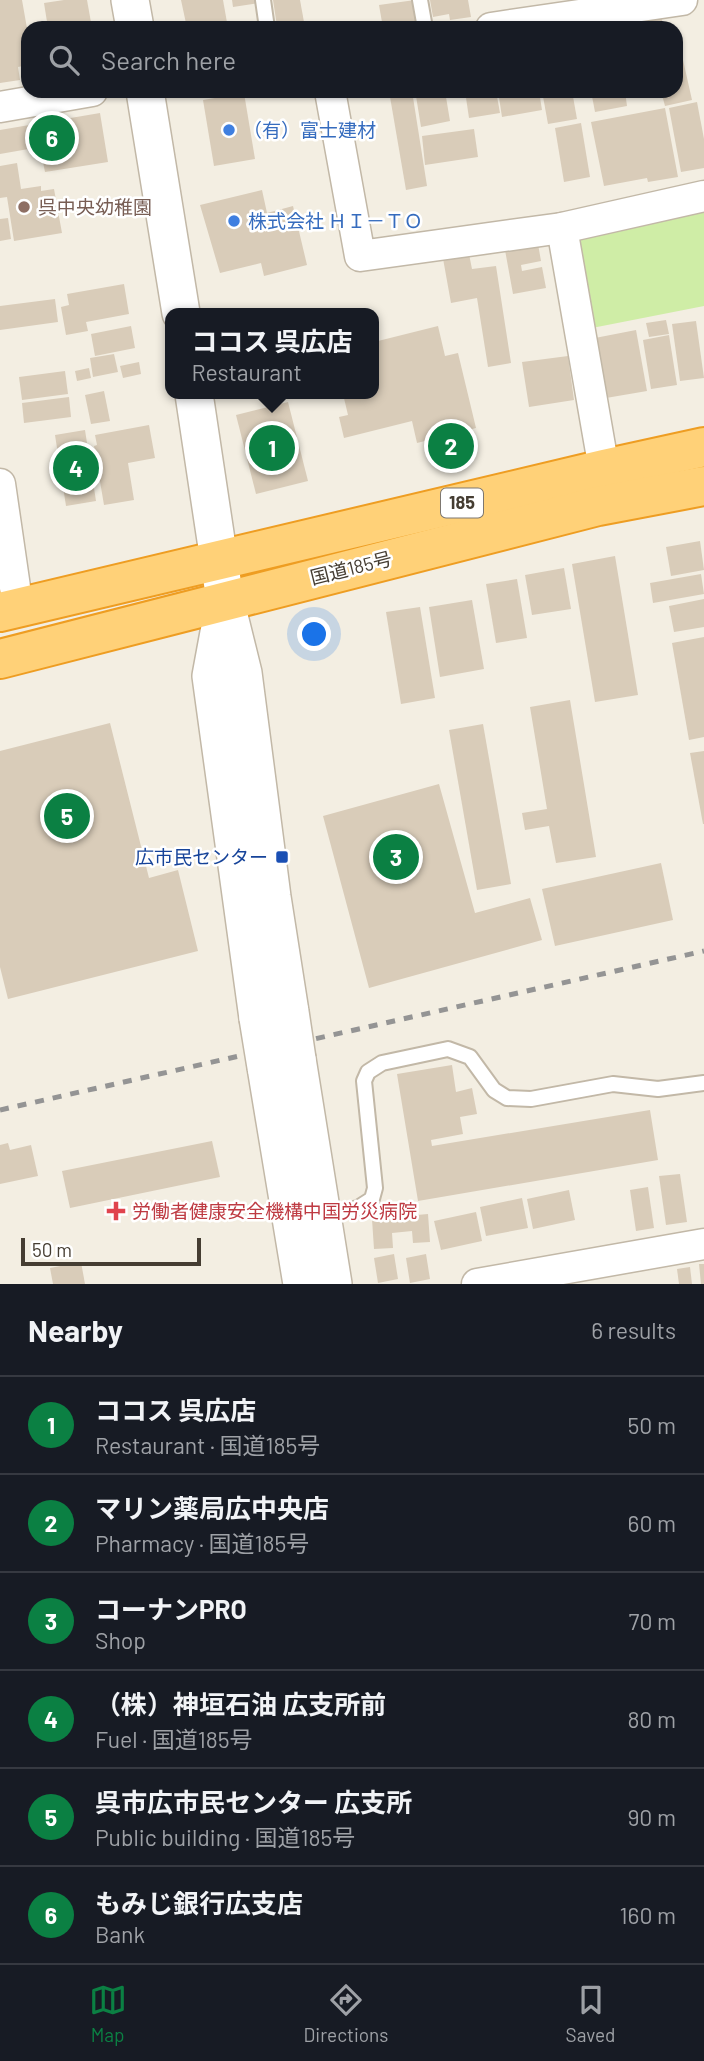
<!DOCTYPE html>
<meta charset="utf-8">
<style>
:root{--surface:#171b24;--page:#20242c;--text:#f1f3f6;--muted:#9ea1a6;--line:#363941;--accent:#0b8043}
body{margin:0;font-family:Barlow,"Noto Sans JP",sans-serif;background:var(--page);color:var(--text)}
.scale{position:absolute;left:21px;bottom:18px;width:180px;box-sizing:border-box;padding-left:7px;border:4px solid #453d32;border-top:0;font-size:19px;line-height:24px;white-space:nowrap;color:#453d32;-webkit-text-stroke:5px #fff;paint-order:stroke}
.you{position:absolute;left:315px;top:635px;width:24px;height:24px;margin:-18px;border:5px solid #fff;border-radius:50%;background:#1a73e8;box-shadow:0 0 0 10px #1a73e833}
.badge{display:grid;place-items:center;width:46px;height:46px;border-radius:50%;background:var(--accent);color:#fff;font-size:23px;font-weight:700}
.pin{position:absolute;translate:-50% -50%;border:4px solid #fff;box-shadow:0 2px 7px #0006}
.popup{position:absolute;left:165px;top:308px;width:214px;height:91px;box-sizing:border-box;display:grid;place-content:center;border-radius:14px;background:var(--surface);filter:drop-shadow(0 2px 5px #0005);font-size:23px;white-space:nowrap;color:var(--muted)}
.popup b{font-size:26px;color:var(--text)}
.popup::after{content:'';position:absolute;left:50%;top:100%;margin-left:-14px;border:14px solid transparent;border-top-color:var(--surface)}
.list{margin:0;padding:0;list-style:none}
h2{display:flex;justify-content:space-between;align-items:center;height:91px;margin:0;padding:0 28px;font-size:30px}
h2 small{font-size:23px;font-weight:400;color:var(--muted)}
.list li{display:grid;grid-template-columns:46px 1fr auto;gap:21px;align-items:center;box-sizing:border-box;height:98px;padding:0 28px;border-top:2px solid var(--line)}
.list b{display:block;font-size:26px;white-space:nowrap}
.list p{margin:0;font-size:23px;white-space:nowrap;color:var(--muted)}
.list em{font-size:23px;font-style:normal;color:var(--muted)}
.icon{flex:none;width:38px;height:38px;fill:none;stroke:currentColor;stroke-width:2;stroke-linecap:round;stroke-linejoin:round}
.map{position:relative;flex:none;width:704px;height:1284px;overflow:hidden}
.search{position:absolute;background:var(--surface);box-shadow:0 2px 5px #0004;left:21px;right:21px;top:21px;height:77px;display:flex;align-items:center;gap:18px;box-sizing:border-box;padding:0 24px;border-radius:21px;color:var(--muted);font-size:26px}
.sheet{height:679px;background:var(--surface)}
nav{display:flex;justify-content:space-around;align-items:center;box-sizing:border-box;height:98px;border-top:2px solid var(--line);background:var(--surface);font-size:19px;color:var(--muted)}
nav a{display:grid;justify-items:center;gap:4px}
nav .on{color:var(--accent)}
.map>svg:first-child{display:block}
.green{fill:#cfeda6}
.building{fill:#d9ccb9}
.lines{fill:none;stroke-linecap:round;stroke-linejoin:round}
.service-casing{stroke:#c2b8a7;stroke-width:18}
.minor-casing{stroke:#c2b8a7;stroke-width:33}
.tertiary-casing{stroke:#c2b8a7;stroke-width:40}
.trunk-casing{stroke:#ee9d22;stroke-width:42}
.service{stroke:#fff;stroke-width:14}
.minor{stroke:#fff;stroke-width:30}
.tertiary{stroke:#fff;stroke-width:37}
.trunk{stroke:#ffd178;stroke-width:38}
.rail{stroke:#949494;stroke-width:5;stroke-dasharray:9 9;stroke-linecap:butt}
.tertiary-bridge-casing{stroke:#c2b8a7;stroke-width:40;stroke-linecap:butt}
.tertiary-bridge{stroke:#fff;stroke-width:37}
.shop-dot{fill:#3f7fe0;stroke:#fff;stroke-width:2.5}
.education-dot{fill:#8d6e63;stroke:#fff;stroke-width:2.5}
.transit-dot{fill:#1a4fb4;stroke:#fff;stroke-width:2.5}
.health-dot{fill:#e0444e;stroke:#fff;stroke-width:2.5}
.labels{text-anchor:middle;stroke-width:5;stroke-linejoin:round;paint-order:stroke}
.shield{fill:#fff;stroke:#7d7770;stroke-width:2}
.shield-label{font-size:18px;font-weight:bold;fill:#453d32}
.shop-label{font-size:19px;fill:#366cbe;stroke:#fff;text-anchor:start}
.education-label{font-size:19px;fill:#785e54;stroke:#fff;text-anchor:start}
.street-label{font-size:19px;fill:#453d32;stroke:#fff}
.transit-label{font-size:19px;fill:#164399;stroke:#fff;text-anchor:end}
.health-label{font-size:19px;fill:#be3a42;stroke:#fff;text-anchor:start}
</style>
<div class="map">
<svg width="704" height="1284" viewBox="0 0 704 1284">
<rect width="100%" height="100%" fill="#f3eee2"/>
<!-- green -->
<path class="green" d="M704 208V306L592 328 574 235Z"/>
<!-- building -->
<g class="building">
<path d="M0 0H22L28 34V65L18 67 20 80 0 83Z"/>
<path d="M64 0H87L92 28H48L44 3Z"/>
<path d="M181 0H223L228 28H187Z"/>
<path d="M232 0H259L260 3 233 7Z"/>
<path d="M273 0H300L304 22 277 26Z"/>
<path d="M415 0 419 23 383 28 379 5Z"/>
<path d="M430 0H468L471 17 450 20 449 14 433 17Z"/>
<path d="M660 9 663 26 644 28 641 13Z"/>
<path d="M676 44 679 52 681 51 692 100 665 106 661 91H676Z"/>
<path d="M389 91H412L427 186 406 190Z"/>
<path d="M418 91H445L450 121 421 127 416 96 418 95Z"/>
<path d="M465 91H496L500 113 469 118Z"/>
<path d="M498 91H539L542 110 502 117Z"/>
<path d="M542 91H572L577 119 548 124Z"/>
<path d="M591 91H625L627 106 595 112Z"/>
<path d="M244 93 255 159 214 166 203 100Z"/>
<path d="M697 102 704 139V168L681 172 669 108Z"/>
<path d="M665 108 678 177 648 182 647 178 604 186 591 122Z"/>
<path d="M100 113 108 162 45 172 40 147 0 154V130Z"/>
<path d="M581 123 590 177 564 182 555 128Z"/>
<path d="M474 129 478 157 425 165 422 136Z"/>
<path d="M17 163 21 189 41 186V191L54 189 62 233 14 241 7 197 0 198V166Z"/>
<path d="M262 190 267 213 293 206 307 265 264 276 261 263 220 273 200 205Z"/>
<path d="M8 218 11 239 0 241V219Z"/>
<path d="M538 244 541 261 521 265 522 271 542 267 546 288 513 294 505 250Z"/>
<path d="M468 249 472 269 496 266 511 363 488 367 477 298 451 303 442 253Z"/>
<path d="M124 284 129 314 86 322 88 331 66 335 61 307 69 305 67 294Z"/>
<path d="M55 299 58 322 0 330V306Z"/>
<path d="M666 320 669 334 649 337 646 323Z"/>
<path d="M696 321 704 378 680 381 672 324Z"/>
<path d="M131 326 135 348 95 356 91 334Z"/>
<path d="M438 326 445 356 458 353 476 428 417 443 412 421 344 438 339 417 348 415 343 394H374V342Z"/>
<path d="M636 330 647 391 606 398 595 338Z"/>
<path d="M669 335 677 385 651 389 643 340Z"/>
<path d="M114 354 118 372 93 377 90 358Z"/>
<path d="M568 356 574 400 529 407 522 362Z"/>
<path d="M139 362 141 374 123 378 120 366Z"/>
<path d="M89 368 91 378 77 381 75 371Z"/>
<path d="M65 371 68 394 22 400 19 377Z"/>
<path d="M104 391 110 421 91 424 85 395Z"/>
<path d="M69 397 71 417 24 423 22 403Z"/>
<path d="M288 402 308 481 256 494 236 415Z"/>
<path d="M149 425 155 458 128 463 134 500 104 505 94 446 97 445 95 435Z"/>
<path d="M85 430 96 501 66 506 55 435Z"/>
<path d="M700 541 704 570 671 576 666 547Z"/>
<path d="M615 556 638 695 595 702 572 564Z"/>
<path d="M564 568 571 609 532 615 525 575Z"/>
<path d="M701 574 704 594 653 603 650 583Z"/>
<path d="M517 579 527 638 496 643 486 584Z"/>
<path d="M704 599V627L674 632 669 606Z"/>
<path d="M472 600 484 669 440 677 429 607Z"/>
<path d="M420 607 435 698 401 704 386 612Z"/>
<path d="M704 637V737L689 740 672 643Z"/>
<path d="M570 700 596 857 556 863 549 826 525 830 522 813 547 809 530 707Z"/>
<path d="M110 723 149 878 178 870 198 951 8 999 0 967V751Z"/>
<path d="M483 724 511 884 477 890 449 730Z"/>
<path d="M704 751V824H703L690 753Z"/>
<path d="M439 784 475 913 530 898 542 940 369 988 323 816Z"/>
<path d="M661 863 673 920 555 946 542 889Z"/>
<path d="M452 1065 456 1092 472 1088 477 1114 460 1117 463 1134 431 1140 432 1146 650 1110 658 1160 418 1201 397 1074Z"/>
<path d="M212 1141 220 1177 70 1208 62 1171Z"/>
<path d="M8 1143 10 1150 31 1145 38 1176 0 1184V1145Z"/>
<path d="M680 1174 687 1222 666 1225 659 1176Z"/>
<path d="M648 1187 654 1228 636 1231 630 1190Z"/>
<path d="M569 1190 575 1220 533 1229 527 1199Z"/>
<path d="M522 1198 528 1228 486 1236 480 1207Z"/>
<path d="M476 1212 482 1241 441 1250 434 1221Z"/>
<path d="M428 1214 430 1242 413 1243 412 1231 392 1233 393 1248 374 1249 372 1219Z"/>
<path d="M394 1254 398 1279 378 1283 374 1258Z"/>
<path d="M426 1254 430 1279 410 1283 406 1258Z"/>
<path d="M81 1262 85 1284H53L50 1268Z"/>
<path d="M699 1264H704V1284H701Z"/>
<path d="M690 1267 692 1284H679L677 1269Z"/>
</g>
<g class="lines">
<!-- service casing -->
<g class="service-casing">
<g id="service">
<path d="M263 0 267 28"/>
<path d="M420 0 425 28"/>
<path d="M323 1215 358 1208 372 1199 375 1188 364 1081 368 1072 382 1063 448 1049 470 1057 494 1090 507 1098 531 1099 613 1084 658 1089 704 1083"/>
</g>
</g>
<!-- minor casing -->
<g class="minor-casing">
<g id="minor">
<path d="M491 28 682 0"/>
<path d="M330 91 360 256 562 228 704 196"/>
<path d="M0 107 92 91"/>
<path d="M562 228 604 469"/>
<path d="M0 484 18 608"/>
<path d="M477 1284 704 1244"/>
</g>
</g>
<!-- tertiary casing -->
<g class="tertiary-casing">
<g id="tertiary">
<path d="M130 0 135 28"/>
<path d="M145 91 181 313"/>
<path d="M194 394 225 600 243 673 272 897 290 1012"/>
<path d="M223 611 211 676 258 1018"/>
<path d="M297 1059 333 1284"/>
<path d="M266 1067 302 1284"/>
</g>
</g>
<!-- trunk casing -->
<g class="trunk-casing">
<g id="trunk">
<path d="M0 612 604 469 704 447"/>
<path d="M0 659 598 506 704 486"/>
</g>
</g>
<!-- service -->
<use href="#service" class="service"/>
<!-- minor -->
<use href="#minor" class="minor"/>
<!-- tertiary -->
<use href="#tertiary" class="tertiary"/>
<!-- trunk -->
<use href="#trunk" class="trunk"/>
<!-- rail -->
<path class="rail" d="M0 1110 704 951"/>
<!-- tertiary-bridge casing -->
<g class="tertiary-bridge-casing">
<g id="tertiary-bridge">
<path d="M290 1012 297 1059"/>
<path d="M258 1018 266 1067"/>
</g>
</g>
<!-- tertiary-bridge -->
<use href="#tertiary-bridge" class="tertiary-bridge"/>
</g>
<!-- markers -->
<g class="shop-dot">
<circle cx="229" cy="130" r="7"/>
<circle cx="234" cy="221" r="7"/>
</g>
<circle class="education-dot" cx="24" cy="207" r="7"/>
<rect class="transit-dot" x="275" y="850" width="14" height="14" rx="3.5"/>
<path class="health-dot" d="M112.5 1200.5h7v7h7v7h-7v7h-7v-7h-7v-7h7z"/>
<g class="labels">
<!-- shield labels -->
<rect class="shield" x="441" y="488.5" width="42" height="29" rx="5"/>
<g class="shield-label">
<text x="462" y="509">185</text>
</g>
<!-- shop labels -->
<g class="shop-label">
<text x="243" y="137">（有）富士建材</text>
<text x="248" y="228">株式会社 ＨＩ－ＴＯ</text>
</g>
<!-- education labels -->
<g class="education-label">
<text x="38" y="214">呉中央幼稚園</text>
</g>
<!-- street labels -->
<g class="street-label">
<text transform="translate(351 568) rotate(-14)" y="7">国道185号</text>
</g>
<!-- transit labels -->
<g class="transit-label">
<text x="268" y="864">広市民センター</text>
</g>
<!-- health labels -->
<g class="health-label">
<text x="132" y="1218">労働者健康安全機構中国労災病院</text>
</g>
</g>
</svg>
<div class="scale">50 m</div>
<div class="you"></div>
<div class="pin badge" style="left:272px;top:448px">1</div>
<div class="popup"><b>ココス 呉広店</b>Restaurant</div>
<div class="pin badge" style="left:451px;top:446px">2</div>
<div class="pin badge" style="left:396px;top:857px">3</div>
<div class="pin badge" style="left:76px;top:468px">4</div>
<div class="pin badge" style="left:67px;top:816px">5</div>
<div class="pin badge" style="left:52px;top:138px">6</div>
<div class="search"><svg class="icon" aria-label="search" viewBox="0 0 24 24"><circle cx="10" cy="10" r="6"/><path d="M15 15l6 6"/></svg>Search here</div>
</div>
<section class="sheet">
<h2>Nearby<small>6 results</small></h2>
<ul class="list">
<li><span class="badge">1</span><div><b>ココス 呉広店</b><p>Restaurant · 国道185号</p></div><em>50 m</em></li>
<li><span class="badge">2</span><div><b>マリン薬局広中央店</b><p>Pharmacy · 国道185号</p></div><em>60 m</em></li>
<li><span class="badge">3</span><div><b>コーナンPRO</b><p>Shop</p></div><em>70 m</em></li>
<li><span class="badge">4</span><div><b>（株）神垣石油 広支所前</b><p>Fuel · 国道185号</p></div><em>80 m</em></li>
<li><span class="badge">5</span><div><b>呉市広市民センター 広支所</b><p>Public building · 国道185号</p></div><em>90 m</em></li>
<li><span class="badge">6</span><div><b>もみじ銀行広支店</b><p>Bank</p></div><em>160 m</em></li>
</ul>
</section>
<nav>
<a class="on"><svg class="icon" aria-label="map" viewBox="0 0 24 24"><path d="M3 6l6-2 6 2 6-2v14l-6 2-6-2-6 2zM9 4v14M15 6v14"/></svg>Map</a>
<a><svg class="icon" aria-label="directions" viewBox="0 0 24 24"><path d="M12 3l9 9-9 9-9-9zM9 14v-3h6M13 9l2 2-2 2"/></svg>Directions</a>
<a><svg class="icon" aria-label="saved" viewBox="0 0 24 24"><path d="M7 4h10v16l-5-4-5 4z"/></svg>Saved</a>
</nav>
